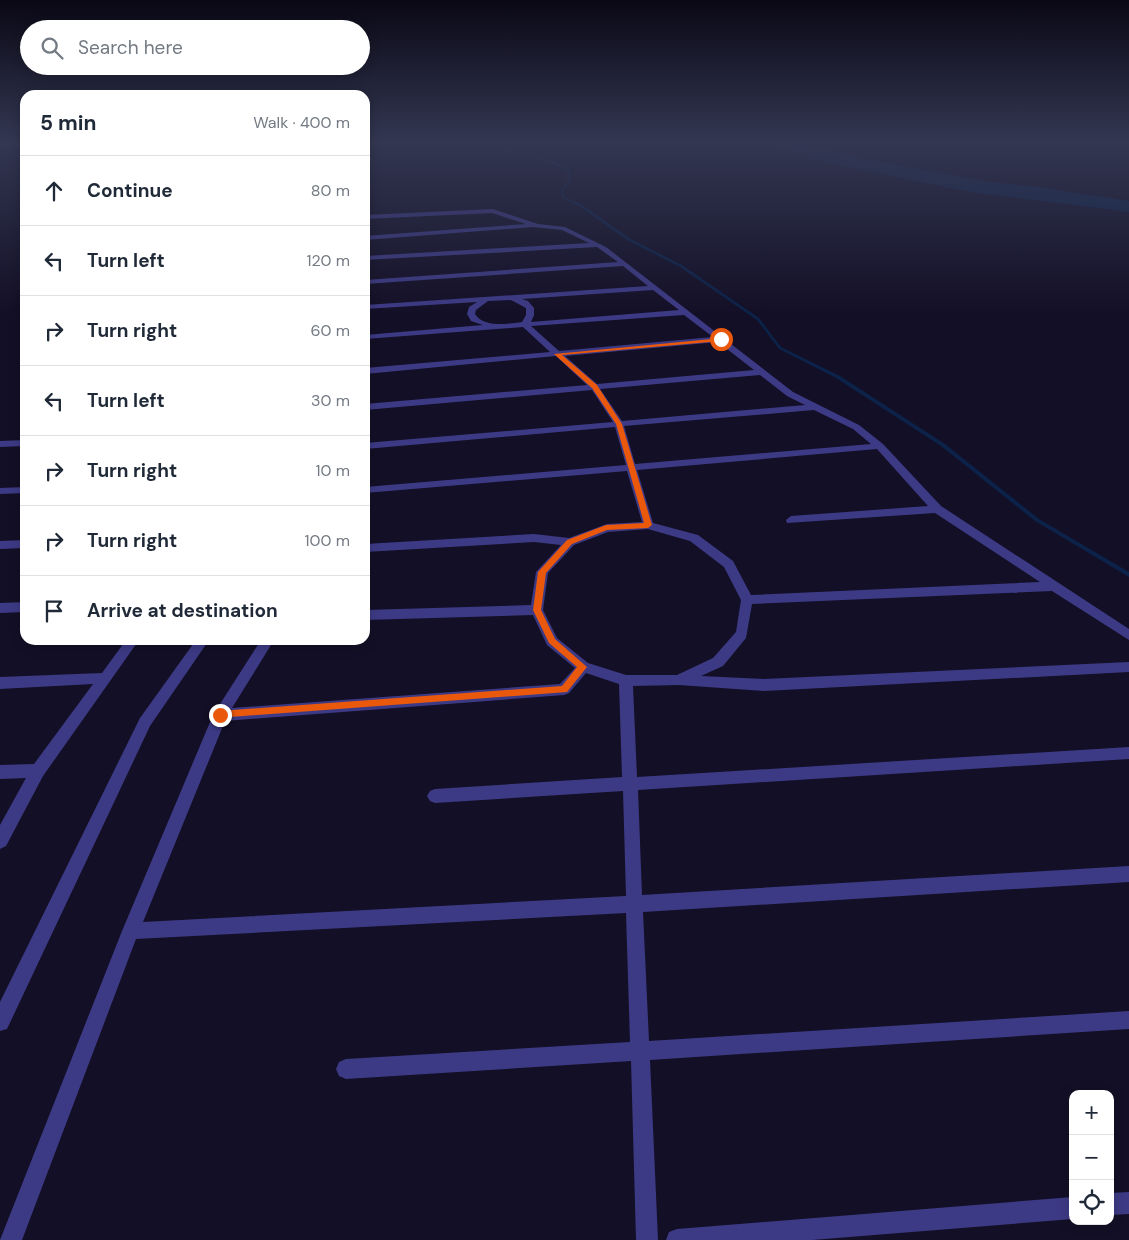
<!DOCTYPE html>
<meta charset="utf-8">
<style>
:root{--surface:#fff;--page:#f6f6f7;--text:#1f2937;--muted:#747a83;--line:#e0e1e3}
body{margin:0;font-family:"DM Sans",sans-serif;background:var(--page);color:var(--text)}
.controls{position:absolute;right:15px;bottom:15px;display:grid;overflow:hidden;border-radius:10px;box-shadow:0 2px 12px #0003}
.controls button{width:45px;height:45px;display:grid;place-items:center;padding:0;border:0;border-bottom:1px solid var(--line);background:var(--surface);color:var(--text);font:25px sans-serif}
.stop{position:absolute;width:15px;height:15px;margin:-11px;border:4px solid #ea580c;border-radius:50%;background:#fff}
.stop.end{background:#ea580c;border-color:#fff;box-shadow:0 1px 5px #0008}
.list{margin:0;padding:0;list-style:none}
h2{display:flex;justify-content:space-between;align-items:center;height:65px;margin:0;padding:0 20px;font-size:21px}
h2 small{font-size:16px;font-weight:400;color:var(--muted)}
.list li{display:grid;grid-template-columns:32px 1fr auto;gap:15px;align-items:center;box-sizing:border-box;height:70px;padding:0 20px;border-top:1px solid var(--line)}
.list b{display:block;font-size:19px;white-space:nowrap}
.list em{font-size:16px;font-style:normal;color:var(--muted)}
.icon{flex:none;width:28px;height:28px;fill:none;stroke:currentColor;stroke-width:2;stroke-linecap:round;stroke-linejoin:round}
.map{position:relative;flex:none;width:1129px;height:1240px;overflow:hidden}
.search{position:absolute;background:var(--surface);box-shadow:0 2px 12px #0003;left:20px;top:20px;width:350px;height:55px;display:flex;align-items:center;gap:12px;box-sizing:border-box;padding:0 18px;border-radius:28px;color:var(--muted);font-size:19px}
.panel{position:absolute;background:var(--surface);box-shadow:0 2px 12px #0003;left:20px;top:90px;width:350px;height:555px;border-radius:15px}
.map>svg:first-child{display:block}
.water{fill:#0c2248}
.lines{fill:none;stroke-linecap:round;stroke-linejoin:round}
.stream{fill:#0c2248;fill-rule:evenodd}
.minor{fill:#3d3a85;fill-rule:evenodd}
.wall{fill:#312854}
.route{fill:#ea580c}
</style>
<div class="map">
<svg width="1129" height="1240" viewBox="0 0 1129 1240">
<rect width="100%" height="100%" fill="#130f26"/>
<!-- water -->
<path class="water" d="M740 140H788L871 160 990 182 1039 187 1129 201V212L970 192 821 161 795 152Z"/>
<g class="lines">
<!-- stream -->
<path class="stream" d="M464 140H469L552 161 570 170V181L563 190 564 197 581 204 629 238 682 265 759 318 781 347 840 376 945 444 1039 519 1129 572V577L1035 521 941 446 836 378 779 349 757 320 680 267 627 240 579 206 562 198 561 190 568 181V171L550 163Z"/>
<!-- minor -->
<g class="minor">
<path d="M25 142V146L0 147V143Z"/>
<path d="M493 209 538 224 565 227 606 247 793 392 859 425 883 444 941 506 1129 629V640L1052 591 752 604 746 638 723 666 701 676 764 679 1129 662V672L764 691 679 685 633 686 637 777 1129 747V759L638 790 642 895 1129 866V882L643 912 649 1041 1129 1011V1029L650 1060 658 1240H636L631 1061 346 1079 339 1076 336 1069 339 1062 346 1059 630 1042 626 913 136 939 22 1240H0L122 931 213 715 261 640H274L232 708 560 684 575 668 547 645 533 615 365 620V610L531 605 536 572 561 545 534 542 365 552V544L534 534 569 538 607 524 642 522 627 471 365 493V487L626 465 615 427 365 449V443L613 422 592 390 365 410V404L587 385 556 356 365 374V368L550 352 523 327 365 339V335L483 325 471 321 467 314 469 307 477 302 365 309V305L648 286 623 266 365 284V280L618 262 597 247 365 260V256L589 243 562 230 533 227 365 240V236L526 224 492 213 365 219V215ZM653 290 679 310 531 322 534 315V308L528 301 522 299ZM511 300 526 308V315L522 322C508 324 484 328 475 314L476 310 488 301ZM684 315 713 337 559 351 531 326ZM718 342 754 370 597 384 565 356ZM760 375 787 396 805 405 622 421 600 389ZM814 410 853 429 871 444 635 464 624 426ZM877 449 928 506 791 516 786 520 787 523 935 513 1040 582 751 595 733 561 698 535 653 523 637 470ZM648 529 690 541 724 567 741 600 736 632 713 658 677 675H626L588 663 557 638 543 610 548 573 574 545 608 532ZM586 673 619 684 622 777 435 789 430 791 427 796 430 801 435 803 623 791 626 896 143 922 225 721 564 695 569 693Z"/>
<path d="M25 440V446L0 447V441Z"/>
<path d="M25 487V493L0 494V488Z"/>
<path d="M25 540V548L0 549V541Z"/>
<path d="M25 602V612L0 613V603Z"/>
<path d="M126 640H139L43 776 6 846 0 849V825L26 778 0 779V765L34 764 93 684 0 689V677L102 673Z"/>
<path d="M196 640H209L150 726 7 1029 0 1031V1002L140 718Z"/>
<path d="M1129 1192V1214L1110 1215V1193Z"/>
<path d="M1073 1197V1219L812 1240H666L669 1232 677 1229Z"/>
</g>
</g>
<!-- wall -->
<path class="wall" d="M0 140H25L0 141Z"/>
<!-- sky -->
<linearGradient id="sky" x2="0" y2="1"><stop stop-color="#0a0815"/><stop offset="0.45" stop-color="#333752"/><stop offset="1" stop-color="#333752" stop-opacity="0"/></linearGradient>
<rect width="1129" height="314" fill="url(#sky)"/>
<!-- route -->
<path class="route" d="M723 338 721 341 562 355 597 385 622 424 652 525 648 528 607 530 572 544 546 573 541 610 555 639 587 667 567 692 217 718V712L220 711 562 686 577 667 549 643 533 610 538 572 567 540 606 525 644 523 616 424 592 388 554 354Z"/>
</svg>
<div class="controls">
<button>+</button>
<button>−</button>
<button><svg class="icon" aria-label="locate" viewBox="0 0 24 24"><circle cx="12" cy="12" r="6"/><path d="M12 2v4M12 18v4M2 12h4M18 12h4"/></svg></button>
</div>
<div class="stop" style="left:721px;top:339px"></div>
<div class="stop end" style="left:220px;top:715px"></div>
<div class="search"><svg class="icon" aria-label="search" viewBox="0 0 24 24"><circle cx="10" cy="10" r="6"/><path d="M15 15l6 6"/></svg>Search here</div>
<section class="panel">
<h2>5 min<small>Walk · 400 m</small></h2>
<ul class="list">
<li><svg class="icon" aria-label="ahead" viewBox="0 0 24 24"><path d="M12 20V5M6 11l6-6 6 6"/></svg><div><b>Continue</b></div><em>80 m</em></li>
<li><svg class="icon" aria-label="left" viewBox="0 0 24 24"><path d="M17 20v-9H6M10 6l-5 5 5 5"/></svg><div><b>Turn left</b></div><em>120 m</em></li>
<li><svg class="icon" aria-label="right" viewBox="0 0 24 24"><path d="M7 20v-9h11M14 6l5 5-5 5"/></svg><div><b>Turn right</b></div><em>60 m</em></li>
<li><svg class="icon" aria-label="left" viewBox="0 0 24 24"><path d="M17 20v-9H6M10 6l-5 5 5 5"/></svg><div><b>Turn left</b></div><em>30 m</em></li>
<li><svg class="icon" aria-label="right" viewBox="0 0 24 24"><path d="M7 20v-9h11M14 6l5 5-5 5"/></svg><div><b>Turn right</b></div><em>10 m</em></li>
<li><svg class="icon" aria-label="right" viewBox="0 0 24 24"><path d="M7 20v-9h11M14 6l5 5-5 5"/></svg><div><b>Turn right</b></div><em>100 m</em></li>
<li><svg class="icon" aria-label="arrive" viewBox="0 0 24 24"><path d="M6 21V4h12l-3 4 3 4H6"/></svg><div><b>Arrive at destination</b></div></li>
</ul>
</section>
</div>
